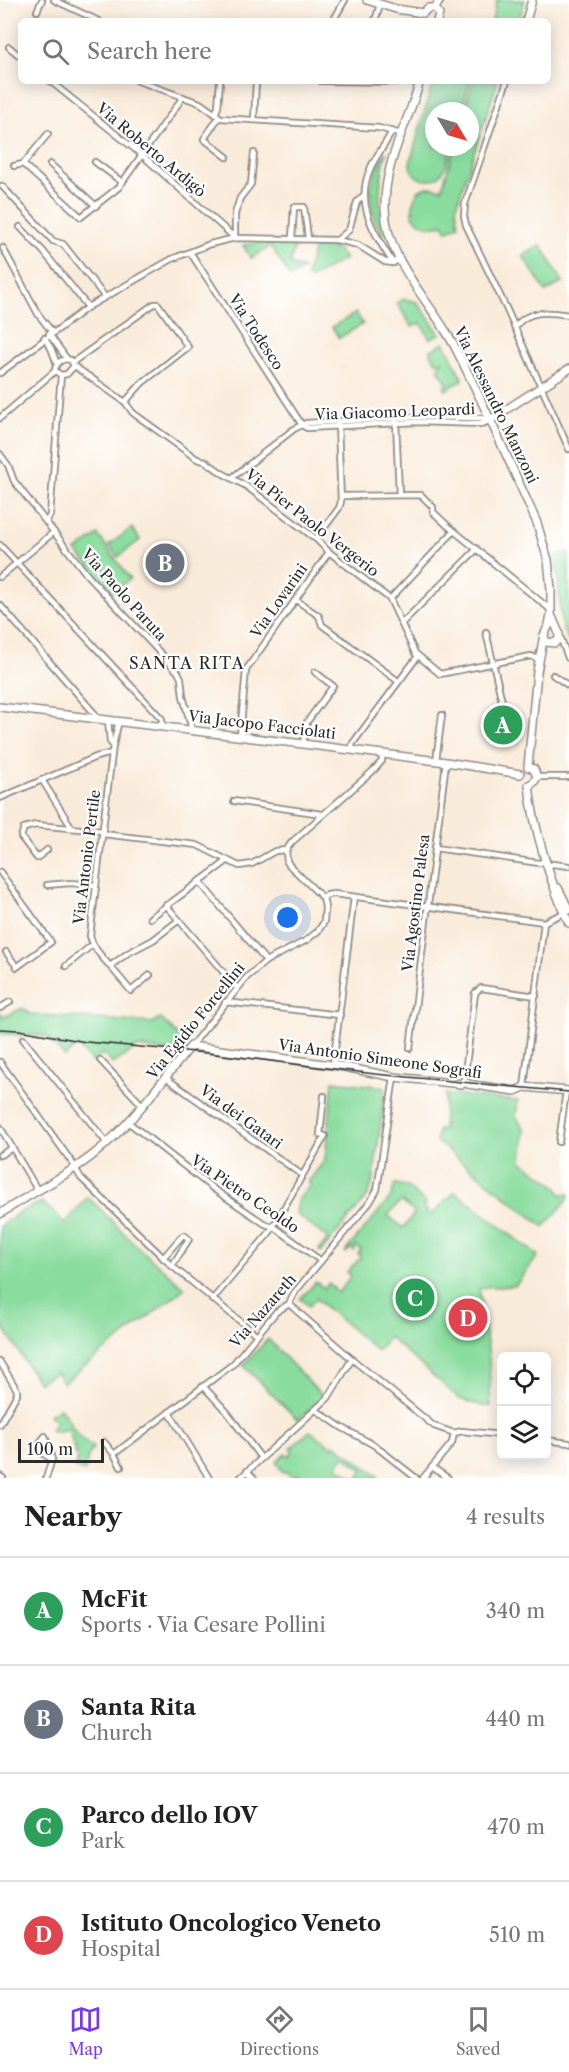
<!DOCTYPE html>
<meta charset="utf-8">
<style>
:root{--surface:#fff;--page:#f2f2f2;--text:#222;--muted:#767676;--line:#e0e0e0;--accent:#7c3aed}
body{margin:0;font-family:"Libre Caslon Text",serif;background:var(--page);color:var(--text)}
.controls{position:absolute;right:18px;bottom:18px;display:grid;overflow:hidden;border-radius:9px;box-shadow:0 3px 15px #0003}
.controls button{width:54px;height:54px;display:grid;place-items:center;padding:0;border:0;border-bottom:2px solid var(--line);background:var(--surface);color:var(--text);font:30px sans-serif}
.compass{position:absolute;left:425px;top:102px;width:54px;height:54px;border-radius:50%;background:var(--surface);box-shadow:0 3px 15px #0003;rotate:128deg}
.scale{position:absolute;left:18px;bottom:15px;width:86px;box-sizing:border-box;padding-left:6px;border:3px solid #2b2b2b;border-top:0;font-size:16px;line-height:21px;white-space:nowrap;color:#2b2b2b;-webkit-text-stroke:4px #fff;paint-order:stroke}
.you{position:absolute;left:288px;top:918px;width:21px;height:21px;margin:-15px;border:4px solid #fff;border-radius:50%;background:#1a73e8;box-shadow:0 0 0 9px #1a73e833}
.badge{display:grid;place-items:center;width:39px;height:39px;border-radius:50%;background:var(--accent);color:#fff;font-size:20px;font-weight:700}
.pin{position:absolute;translate:-50% -50%;border:3px solid #fff;box-shadow:0 2px 6px #0006}
.list{margin:0;padding:0;list-style:none}
h2{display:flex;justify-content:space-between;align-items:center;height:78px;margin:0;padding:0 24px;font-size:26px}
h2 small{font-size:20px;font-weight:400;color:var(--muted)}
.list li{display:grid;grid-template-columns:39px 1fr auto;gap:18px;align-items:center;box-sizing:border-box;height:108px;padding:0 24px;border-top:2px solid var(--line)}
.list b{display:block;font-size:22px;white-space:nowrap}
.list p{margin:0;font-size:20px;white-space:nowrap;color:var(--muted)}
.list em{font-size:20px;font-style:normal;color:var(--muted)}
.icon{flex:none;width:33px;height:33px;fill:none;stroke:currentColor;stroke-width:2;stroke-linecap:round;stroke-linejoin:round}
.map{position:relative;flex:none;width:569px;height:1478px;overflow:hidden}
.search{position:absolute;background:var(--surface);box-shadow:0 3px 15px #0003;left:18px;right:18px;top:18px;height:66px;display:flex;align-items:center;gap:15px;box-sizing:border-box;padding:0 21px;border-radius:9px;color:var(--muted);font-size:22px}
.sheet{height:510px;background:var(--surface)}
nav{display:flex;justify-content:space-around;align-items:center;box-sizing:border-box;height:84px;border-top:2px solid var(--line);background:var(--surface);font-size:16px;color:var(--muted)}
nav a{display:grid;justify-items:center;gap:3px}
nav .on{color:var(--accent)}
.map>svg:first-child{display:block}
.green{fill:#89dc9e;stroke:#5a8464;stroke-width:1.5;fill-rule:evenodd}
.lines{fill:none;stroke-linecap:round;stroke-linejoin:round}
.street-casing{stroke:#928b82;stroke-width:8}
.secondary-casing{stroke:#928b82;stroke-width:10}
.street{stroke:#fff;stroke-width:4.5}
.secondary{stroke:#fff;stroke-width:7}
.tram{stroke:#2b2b2b;stroke-width:1.5}
.labels{text-anchor:middle;stroke-width:4.5;stroke-linejoin:round;paint-order:stroke}
.street-label{font-size:15px;fill:#2b2b2b;stroke:#fff}
.neighbourhood-label{font-size:16px;letter-spacing:1.5px;fill:#2b2b2b;stroke:#fff}
</style>
<div class="map">
<svg width="569" height="1478" viewBox="0 0 569 1478">
<rect width="100%" height="100%" fill="#fff"/>
<filter id="ink" filterUnits="userSpaceOnUse"><feTurbulence type="fractalNoise" baseFrequency=".0167" numOctaves="2"/><feDisplacementMap in="SourceGraphic" scale="12" xChannelSelector="R" yChannelSelector="G"/><feConvolveMatrix kernelMatrix="1 2 1 2 8 2 1 2 1" color-interpolation-filters="sRGB"/></filter>
<filter id="wash" filterUnits="userSpaceOnUse"><feTurbulence type="fractalNoise" baseFrequency=".008" numOctaves="4" result="noise"/><feDisplacementMap in="SourceGraphic" scale="24" xChannelSelector="R" yChannelSelector="G"/><feGaussianBlur stdDeviation="1.35" result="paint"/><feColorMatrix in="noise" values="0 0 0 0 0 0 0 0 0 0 0 0 0 0 0 0 0 1.4 0 .05"/><feComposite in="paint" operator="in"/></filter>
<g filter="url(#wash)">
<rect width="100%" height="100%" fill="#f9ebda"/>
<!-- green -->
<g class="green">
<path d="M497 0H525L519 21H492Z"/>
<path d="M433 81H470L461 111H434V147H451C449 155 447 167 441 174 430 186 411 180 410 163Z"/>
<path d="M473 81H498L462 189 456 208 459 225 447 231 443 224C431 229 422 226 413 216 411 194 419 182 442 189L454 147H470V111H464Z"/>
<path d="M386 152C379 184 376 212 386 243L374 219 370 197 373 193 370 190 376 169Z"/>
<path d="M264 242 310 243V246H295L290 264 303 269 290 277 271 246 251 258 243 245Z"/>
<path d="M317 243 333 244 332 249H337L345 259 309 279 306 275 313 251Z"/>
<path d="M541 245 563 282 546 292 523 256Z"/>
<path d="M404 299 417 302 440 334 430 339 421 323 412 327 397 303Z"/>
<path d="M356 313 363 324 339 338 332 327Z"/>
<path d="M444 342 463 380 446 390 444 387 448 384 438 369 443 360 440 363 436 362 430 351Z"/>
<path d="M132 528 140 540 118 557 109 545Z"/>
<path d="M98 535 130 579 112 593 76 551Z"/>
<path d="M569 552V642L562 627 556 556Z"/>
<path d="M23 1008 30 1014 151 1023 161 1019 187 1044 180 1053 138 1047 113 1064 103 1054 92 1062 77 1046 65 1057 46 1036 0 1034V1012L4 1017Z"/>
<path d="M333 1081 385 1087 374 1178 368 1196 321 1252 319 1250 328 1239 296 1214 298 1200 311 1184 308 1182 325 1160Z"/>
<path d="M445 1094 518 1101 516 1117 525 1129 522 1161 557 1187 561 1194H569V1198L544 1227 436 1141 438 1130H443Z"/>
<path d="M395 1184 406 1186 426 1203 423 1207 431 1215 455 1192 538 1256 515 1286 492 1287 491 1286 479 1289 489 1356 491 1406H482L460 1399 389 1337 377 1351 316 1299 309 1306 300 1299 316 1282 324 1288 329 1283 338 1293 351 1276 347 1272 361 1257 358 1254 361 1250 356 1246 354 1251 351 1248 346 1253 345 1252 391 1197ZM401 1201 415 1213 403 1228 388 1215Z"/>
<path d="M88 1197 139 1248 185 1288 63 1383 56 1372 38 1383 0 1321V1226L20 1212 42 1202 65 1223Z"/>
<path d="M268 1339 323 1397 298 1420 243 1365Z"/>
<path d="M60 1408 78 1435 93 1448 88 1456 85 1471 75 1468 77 1460 69 1429 54 1432 50 1430 56 1422 49 1415Z"/>
<path d="M310 1431 332 1446 334 1444 379 1476 378 1478H358L363 1470 344 1456 337 1466 354 1478H305L299 1474 295 1478H293L285 1471 283 1472 276 1462 285 1454 289 1456 293 1451 290 1449Z"/>
</g>
</g>
<g filter="url(#ink)">
<g class="lines">
<!-- street casing -->
<g class="street-casing">
<g id="street">
<path d="M54 0 99 21"/>
<path d="M37 11 42 0"/>
<path d="M333 21 345 0"/>
<path d="M375 21 380 4"/>
<path d="M9 47 21 57"/>
<path d="M50 81 142 155 235 238"/>
<path d="M138 81 200 103 221 118 379 128 401 134"/>
<path d="M321 81 413 82 419 84"/>
<path d="M507 81 465 204 464 216 466 225 507 310 569 449"/>
<path d="M215 114 218 107 220 81"/>
<path d="M219 117 204 139 227 157"/>
<path d="M254 120 256 81"/>
<path d="M392 131C386 144 377 154 371 167 354 203 374 233 393 263"/>
<path d="M48 134 23 164 81 217 119 187 183 97"/>
<path d="M95 162 122 182"/>
<path d="M50 164 96 206"/>
<path d="M14 166 23 164"/>
<path d="M2 186 53 241 63 244 105 297"/>
<path d="M20 227 43 251 88 307"/>
<path d="M235 238V214L240 198 251 184 254 153"/>
<path d="M292 238 294 207H304L308 238"/>
<path d="M337 240 349 230 357 202 364 195"/>
<path d="M3 248 38 314 52 332"/>
<path d="M190 252 302 425"/>
<path d="M515 327C528 309 549 312 569 315"/>
<path d="M49 334 67 359"/>
<path d="M44 338 51 348 57 364"/>
<path d="M73 362 154 304H158L188 347 142 383 125 402"/>
<path d="M74 366 67 374 61 375 55 371C55 363 63 357 71 360L74 366 125 402 133 413 197 459 205 461 222 473 246 486 316 539 329 552 390 599 415 653 440 674 531 656 540 660"/>
<path d="M0 373 88 307 172 259 210 244 235 238 337 240 358 245 385 262 393 263 399 259"/>
<path d="M0 418 55 371"/>
<path d="M396 420 399 495"/>
<path d="M302 425 307 428 417 422 482 424 489 421"/>
<path d="M0 454 8 465 14 481 88 576 178 672 181 678 183 696 192 730"/>
<path d="M233 477 294 429 306 423 417 417 480 418 490 420"/>
<path d="M341 496 421 495 433 507V512L448 526 551 610"/>
<path d="M46 522 50 515 61 375"/>
<path d="M316 539 339 508 341 502 338 424"/>
<path d="M0 545 162 719V726"/>
<path d="M0 577 54 532"/>
<path d="M390 599 454 531"/>
<path d="M296 600 319 616 322 625 398 681"/>
<path d="M0 605 95 714 96 718"/>
<path d="M402 623 477 549"/>
<path d="M486 632 503 706"/>
<path d="M560 636 568 658"/>
<path d="M553 675 569 686"/>
<path d="M108 720 110 742 113 745"/>
<path d="M119 721 113 745 90 936C93 948 102 957 110 966L128 953 153 940 179 920"/>
<path d="M240 736 246 670 329 552"/>
<path d="M303 744 307 722 333 686 315 672"/>
<path d="M351 750 353 743 418 656"/>
<path d="M436 761 442 715"/>
<path d="M537 777H569"/>
<path d="M42 780 72 828"/>
<path d="M0 798 96 757 112 753"/>
<path d="M234 801 322 814"/>
<path d="M103 834 197 845 239 866 252 864 275 851 286 850"/>
<path d="M435 848 539 863 547 861"/>
<path d="M47 850 37 858 21 837 24 828 36 825 103 831"/>
<path d="M548 866 553 864 569 866"/>
<path d="M0 872 51 942 17 967 6 952"/>
<path d="M199 881 266 961"/>
<path d="M47 885 70 883 96 885"/>
<path d="M323 898 327 895 334 894 544 922 564 913"/>
<path d="M166 905 237 988"/>
<path d="M150 918 226 862"/>
<path d="M66 966 92 945"/>
<path d="M110 966 131 991 150 975"/>
<path d="M225 1002 340 1015"/>
<path d="M0 1008 10 1002"/>
<path d="M23 1039 107 1143"/>
<path d="M191 1046 247 977 266 961 307 940 318 931 324 922 325 907 323 898 291 867 287 862 286 850 292 842 374 770 382 761V754"/>
<path d="M410 1048 446 762"/>
<path d="M100 1060 143 1106"/>
<path d="M0 1062 71 1161 81 1178 172 1266 257 1335"/>
<path d="M333 1065 354 897"/>
<path d="M166 1078 302 1175"/>
<path d="M464 1081 475 993 481 988 536 996"/>
<path d="M524 1087 544 922"/>
<path d="M128 1122 215 1190 265 1224 276 1228 321 1261"/>
<path d="M0 1127 38 1191"/>
<path d="M559 1142 566 1091"/>
<path d="M0 1155 12 1148"/>
<path d="M163 1258 182 1236 184 1235 189 1239 172 1266"/>
<path d="M212 1300 270 1232 325 1136 320 1134 324 1096"/>
<path d="M289 1304 352 1359 434 1426 454 1433 462 1431 502 1435"/>
<path d="M0 1362 17 1390V1394L0 1424"/>
<path d="M203 1386 227 1412 261 1458"/>
<path d="M316 1410 341 1427 374 1445 416 1478"/>
<path d="M169 1412 209 1478"/>
<path d="M546 1440 569 1443"/>
<path d="M104 1442 114 1454 233 1364 276 1312 289 1304 295 1292 370 1202 377 1190 394 1077"/>
<path d="M114 1454 121 1467"/>
<path d="M432 1467 448 1478"/>
<path d="M247 1471 254 1478"/>
<path d="M0 1476 3 1478"/>
<path d="M46 1478 52 1459 45 1436 35 1449 52 1459"/>
<path d="M240 1478 328 1398 352 1359"/>
<path d="M423 1478 452 1443 454 1433"/>
</g>
</g>
<!-- secondary casing -->
<g class="secondary-casing">
<g id="secondary">
<path d="M367 0 396 9 423 13"/>
<path d="M435 8 439 14 437 21"/>
<path d="M435 8 440 0"/>
<path d="M423 13 428 8H435"/>
<path d="M526 21 532 0"/>
<path d="M420 81C408 124 384 161 385 208 386 262 433 303 456 349 485 406 511 465 537 523L548 560 551 589V615L549 625 544 635 537 672 528 767"/>
<path d="M490 420 569 369"/>
<path d="M544 637 546 642 555 643 559 639V633L552 617"/>
<path d="M0 707 303 744 446 762 520 774"/>
<path d="M528 767 534 769 537 777 534 782 529 785"/>
<path d="M529 785C533 827 551 885 569 923"/>
<path d="M558 888 569 910"/>
<path d="M0 1214C30 1193 64 1178 93 1155 132 1124 159 1084 191 1046L339 1066 394 1077 462 1084 464 1081 468 1084 515 1091 524 1087 569 1091"/>
</g>
</g>
<!-- street -->
<use href="#street" class="street"/>
<!-- secondary -->
<use href="#secondary" class="secondary"/>
<!-- tram -->
<path class="tram" d="M0 1029 19 1030 86 1042 206 1053 375 1074 569 1092"/>
</g>
</g>
<g class="labels">
<!-- street labels -->
<g class="street-label">
<text transform="translate(151 150) rotate(40)" y="5">Via Roberto Ardigò</text>
<text transform="translate(256 332) rotate(57)" y="5">Via Todesco</text>
<text transform="translate(496 405) rotate(64)" y="5">Via Alessandro Manzoni</text>
<text transform="translate(395 412) rotate(-2)" y="5">Via Giacomo Leopardi</text>
<text transform="translate(312 523) rotate(38)" y="5">Via Pier Paolo Vergerio</text>
<text transform="translate(124 595) rotate(48)" y="5">Via Paolo Paruta</text>
<text transform="translate(279 601) rotate(-55)" y="5">Via Lovarini</text>
<text transform="translate(262 725) rotate(7)" y="5">Via Jacopo Facciolati</text>
<text transform="translate(87 857) rotate(-83)" y="5">Via Antonio Pertile</text>
<text transform="translate(416 903) rotate(-83)" y="5">Via Agostino Palesa</text>
<text transform="translate(196 1021) rotate(-51)" y="5">Via Egidio Forcellini</text>
<text transform="translate(380 1059) rotate(8)" y="5">Via Antonio Simeone Sografi</text>
<text transform="translate(241 1117) rotate(36)" y="5">Via dei Gatari</text>
<text transform="translate(245 1194) rotate(34)" y="5">Via Pietro Ceoldo</text>
<text transform="translate(263 1311) rotate(-49)" y="5">Via Nazareth</text>
</g>
<!-- neighbourhood labels -->
<g class="neighbourhood-label">
<text x="187" y="669">SANTA RITA</text>
</g>
</g>
</svg>
<div class="controls">
<button><svg class="icon" aria-label="locate" viewBox="0 0 24 24"><circle cx="12" cy="12" r="6"/><path d="M12 2v4M12 18v4M2 12h4M18 12h4"/></svg></button>
<button><svg class="icon" aria-label="layers" viewBox="0 0 24 24"><path d="M12 4l9 5-9 5-9-5zM3 14l9 5 9-5"/></svg></button>
</div>
<svg class="compass" viewBox="-18 -18 36 36"><path d="M0-13l5 13h-10z" fill="#e53935"/><path d="M0 13l5-13h-10z" fill="#767676"/></svg>
<div class="scale">100 m</div>
<div class="you"></div>
<div class="pin badge" style="left:503px;top:725px;background:#2e9e5b">A</div>
<div class="pin badge" style="left:165px;top:563px;background:#6b7280">B</div>
<div class="pin badge" style="left:415px;top:1298px;background:#2e9e5b">C</div>
<div class="pin badge" style="left:468px;top:1318px;background:#e0444e">D</div>
<div class="search"><svg class="icon" aria-label="search" viewBox="0 0 24 24"><circle cx="10" cy="10" r="6"/><path d="M15 15l6 6"/></svg>Search here</div>
</div>
<section class="sheet">
<h2>Nearby<small>4 results</small></h2>
<ul class="list">
<li><span class="badge" style="background:#2e9e5b">A</span><div><b>McFit</b><p>Sports · Via Cesare Pollini</p></div><em>340 m</em></li>
<li><span class="badge" style="background:#6b7280">B</span><div><b>Santa Rita</b><p>Church</p></div><em>440 m</em></li>
<li><span class="badge" style="background:#2e9e5b">C</span><div><b>Parco dello IOV</b><p>Park</p></div><em>470 m</em></li>
<li><span class="badge" style="background:#e0444e">D</span><div><b>Istituto Oncologico Veneto</b><p>Hospital</p></div><em>510 m</em></li>
</ul>
</section>
<nav>
<a class="on"><svg class="icon" aria-label="map" viewBox="0 0 24 24"><path d="M3 6l6-2 6 2 6-2v14l-6 2-6-2-6 2zM9 4v14M15 6v14"/></svg>Map</a>
<a><svg class="icon" aria-label="directions" viewBox="0 0 24 24"><path d="M12 3l9 9-9 9-9-9zM9 14v-3h6M13 9l2 2-2 2"/></svg>Directions</a>
<a><svg class="icon" aria-label="saved" viewBox="0 0 24 24"><path d="M7 4h10v16l-5-4-5 4z"/></svg>Saved</a>
</nav>
